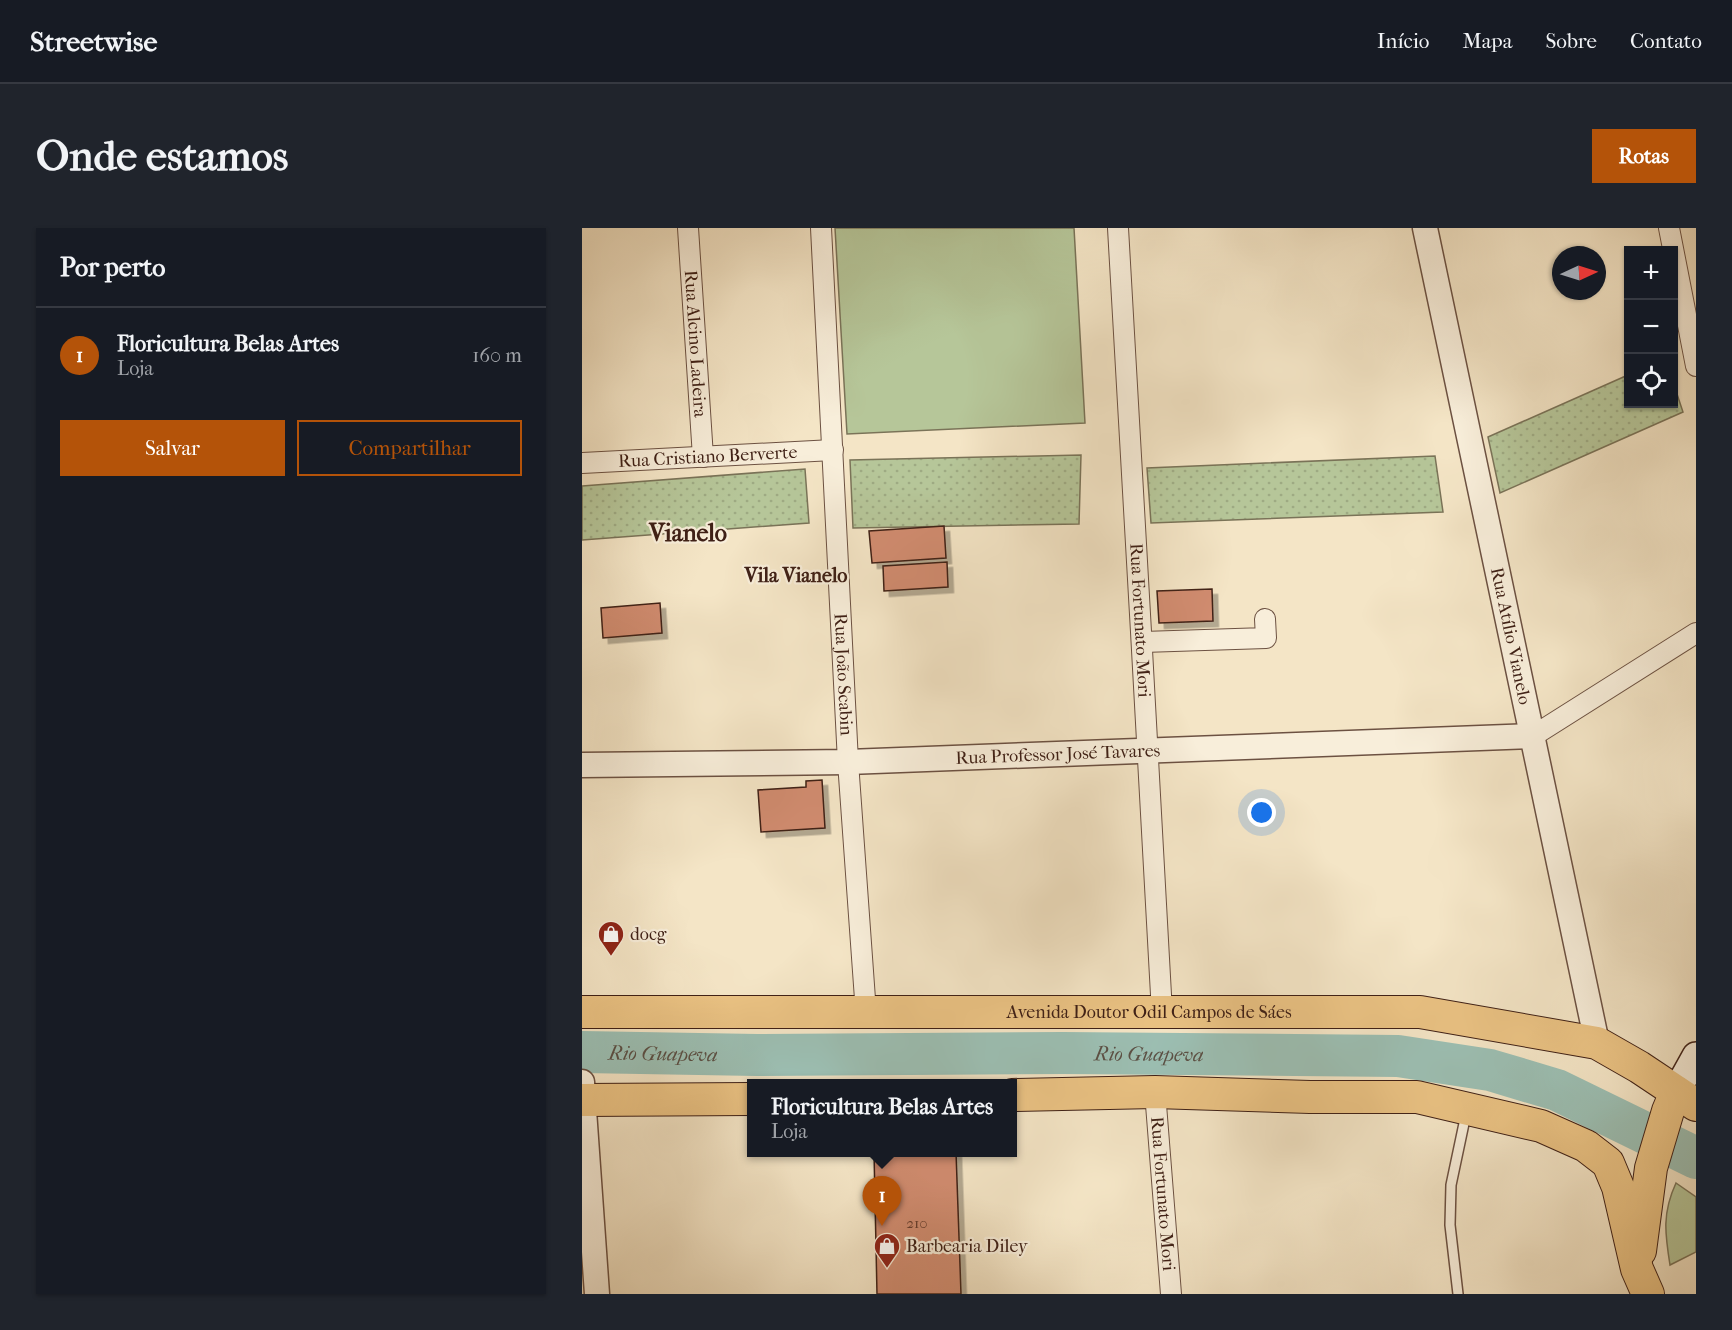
<!DOCTYPE html>
<html lang="pt">
<meta charset="utf-8">
<style>
:root{--surface:#171b24;--page:#20242c;--text:#f1f3f6;--muted:#9ea1a6;--line:#363941;--accent:#b45309}
body{margin:0;font-family:"IM FELL French Canon",serif;background:var(--page);color:var(--text)}
.controls{position:absolute;right:18px;top:18px;display:grid;overflow:hidden;border-radius:0px;box-shadow:0 2px 4px #0004}
.controls button{width:54px;height:54px;display:grid;place-items:center;padding:0;border:0;border-bottom:2px solid var(--line);background:var(--surface);color:var(--text);font:30px sans-serif}
.compass{position:absolute;left:970px;top:18px;width:54px;height:54px;border-radius:50%;background:var(--surface);box-shadow:0 2px 4px #0004;rotate:86deg}
.you{position:absolute;left:680px;top:585px;width:21px;height:21px;margin:-15px;border:4px solid #fff;border-radius:50%;background:#1a73e8;box-shadow:0 0 0 9px #1a73e833}
.badge{display:grid;place-items:center;width:39px;height:39px;border-radius:50%;background:var(--accent);color:#fff;font-size:20px;font-weight:700}
.pin{position:absolute;translate:-50% -50px;filter:drop-shadow(0 2px 3px #0008)}
.pin::after{content:'';position:absolute;top:32px;width:21px;height:18px;background:inherit;clip-path:polygon(0 0,100% 0,50% 100%)}
.popup{position:absolute;left:165px;top:851px;width:270px;height:78px;box-sizing:border-box;display:grid;place-content:center;border-radius:0px;background:var(--surface);filter:drop-shadow(0 2px 4px #0005);font-size:20px;white-space:nowrap;color:var(--muted)}
.popup b{font-size:22px;color:var(--text)}
.popup::after{content:'';position:absolute;left:50%;top:100%;margin-left:-12px;border:12px solid transparent;border-top-color:var(--surface)}
.list{margin:0;padding:0;list-style:none}
h2{display:flex;justify-content:space-between;align-items:center;height:78px;margin:0;padding:0 24px;font-size:26px}
h2 small{font-size:20px;font-weight:400;color:var(--muted)}
.list li{display:grid;grid-template-columns:39px 1fr auto;gap:18px;align-items:center;box-sizing:border-box;height:96px;padding:0 24px;border-top:2px solid var(--line)}
.list b{display:block;font-size:22px;white-space:nowrap}
.list p{margin:0;font-size:20px;white-space:nowrap;color:var(--muted)}
.list em{font-size:20px;font-style:normal;color:var(--muted)}
.actions{display:flex;gap:12px;padding:18px 24px}
.actions a{flex:1;padding:14px 0;border:2px solid var(--accent);border-radius:0px;text-align:center;font-size:21px;color:var(--accent)}
.actions .main{background:var(--accent);color:#fff}
.icon{flex:none;width:33px;height:33px;fill:none;stroke:currentColor;stroke-width:2;stroke-linecap:round;stroke-linejoin:round}
.map{position:relative;flex:none;width:1114px;height:1066px;overflow:hidden;border-radius:0px}
header{display:flex;align-items:center;gap:36px;box-sizing:border-box;height:84px;padding:0 30px;background:var(--surface);border-bottom:2px solid var(--line)}
header strong{font-size:28px}
nav{display:flex;gap:33px;margin-inline-start:auto;font-size:21px}
.intro{display:flex;align-items:center;justify-content:space-between;box-sizing:border-box;height:144px;padding:0 36px}
h1{margin:0;font-size:42px}
.button{padding:15px 27px;border-radius:0px;background:var(--accent);color:#fff;font-size:21px;font-weight:700}
main{display:flex;gap:36px;padding:0 36px}
aside{flex:1;background:var(--surface);border-radius:0px;box-shadow:0 2px 4px #0004}
.map>svg:first-child{display:block}
.grass{fill:url(#grass-dots);stroke:#7a7358;stroke-width:1.5}
.park{fill:#b6c699;stroke:#7a7358;stroke-width:1.5}
.lines{fill:none;stroke-linecap:round;stroke-linejoin:round}
.river{stroke:#9cbfb3;stroke-width:42}
.building{fill:#d18c70;stroke:#3f2016;stroke-width:1.5;filter:url(#shadow)}
.service-casing{stroke:#6c5142;stroke-width:12}
.minor-casing{stroke:#6c5142;stroke-width:22}
.tertiary-casing{stroke:#6c5142;stroke-width:27}
.secondary-casing{stroke:#3f2016;stroke-width:30}
.primary-casing{stroke:#3f2016;stroke-width:34}
.service{stroke:#f8eeda;stroke-width:9}
.minor{stroke:#f8eeda;stroke-width:20}
.tertiary{stroke:#f8eeda;stroke-width:24}
.secondary{stroke:#f8eeda;stroke-width:27}
.primary{stroke:#eac283;stroke-width:32}
.labels{text-anchor:middle;stroke-width:4.5;stroke-linejoin:round;paint-order:stroke}
.number-label{font-size:15px;fill:#643b2c}
.street-label{font-size:18px;fill:#3f2016;stroke:#f8eeda}
.poi-label{font-size:18px;fill:#3f2016;stroke:#f8eeda;text-anchor:start}
.neighbourhood-label{font-size:20px;font-weight:bold;fill:#3f2016;stroke:#f8eeda}
.water-label{font-size:20px;font-style:italic;fill:#5b5045;stroke:#f8eeda}
.district-label{font-size:24px;font-weight:bold;fill:#3f2016;stroke:#f8eeda}
</style>
<header>
<strong>Streetwise</strong>
<nav><a>Início</a><a>Mapa</a><a>Sobre</a><a>Contato</a></nav>
</header>
<div class="intro"><h1>Onde estamos</h1><a class="button">Rotas</a></div>
<main>
<aside>
<h2>Por perto<small></small></h2>
<ul class="list">
<li><span class="badge">1</span><div><b>Floricultura Belas Artes</b><p>Loja</p></div><em>160 m</em></li>
</ul>
<div class="actions"><a class="main">Salvar</a><a>Compartilhar</a></div>
</aside>
<div class="map">
<svg width="1114" height="1066" viewBox="0 0 1114 1066">
<defs>
<pattern id="grass-dots" width="8" height="8" patternUnits="userSpaceOnUse" patternTransform="scale(1.5)"><rect width="8" height="8" fill="#b6c699"/><path d="M2 2h.1M6 6h.1" fill="none" stroke="#9eaa83" stroke-width="1.8" stroke-linecap="round"/></pattern>
<filter id="shadow"><feDropShadow dx="5.5" dy="5.5" stdDeviation="0" flood-color="#0004"/></filter>
</defs>
<rect width="100%" height="100%" fill="#f4e5c6"/>
<filter id="stains"><feTurbulence type="fractalNoise" baseFrequency=".00333" numOctaves="4"/><feColorMatrix values="0 0 0 0 .2 0 0 0 0 .09 0 0 0 0 .02 0 0 0 .5 -.17"/></filter>
<radialGradient id="worn" r=".72"><stop offset=".6" stop-color="#630" stop-opacity="0"/><stop offset="1" stop-color="#630" stop-opacity=".3"/></radialGradient>
<!-- grass -->
<g class="grass">
<path d="M1046 147V176H1092V157L1101 184 918 265 906 209Z"/>
<path d="M499 227 497 296 271 300 268 232Z"/>
<path d="M853 228 861 284 569 295 565 240Z"/>
<path d="M223 241 227 295 0 312V258Z"/>
</g>
<!-- park -->
<g class="park">
<path d="M253 0H492L503 195 265 206Z"/>
<path d="M1094 955 1114 969V1024L1088 1037C1083 1006 1080 985 1094 955Z"/>
</g>
<g class="lines">
<!-- river -->
<path class="river" id="s1" d="M0 824 175 827 481 825 816 828 908 842 975 862 1114 930"/>
</g>
<!-- building -->
<g class="building">
<path d="M362 298 364 330 290 335 287 303Z"/>
<path d="M365 334 366 359 302 363 301 338Z"/>
<path d="M630 361 631 393 577 395 575 363Z"/>
<path d="M78 375 80 405 21 410 19 380Z"/>
<path d="M240 552 243 600 179 604 176 562 224 559V553Z"/>
<path d="M292 924H374L379 1066H295Z"/>
</g>
<g class="lines">
<!-- service casing -->
<g class="service-casing">
<path id="service" d="M876 1066 868 997 869 957 884 886"/>
</g>
<!-- minor casing -->
<g class="minor-casing">
<g id="minor">
<path id="s2" d="M106 0 121 229"/>
<path id="s3" d="M239 0 266 534 284 785"/>
<path id="s4" d="M536 0C552 262 565 523 580 785"/>
<path d="M1087 0 1114 138"/>
<path id="s5" d="M0 235 251 222"/>
<path d="M561 414 684 410 683 391"/>
<path d="M951 508 1114 405"/>
<path id="s6" d="M573 864 589 1066"/>
</g>
</g>
<!-- tertiary casing -->
<g class="tertiary-casing">
<g id="tertiary">
<path id="s7" d="M843 0 1015 815"/>
<path id="s8" d="M0 537 266 534 951 508"/>
<path d="M0 854 15 1066"/>
</g>
</g>
<!-- secondary casing -->
<g class="secondary-casing">
<path id="secondary" d="M1094 864 1114 828"/>
</g>
<!-- primary casing -->
<g class="primary-casing">
<g id="primary">
<path id="s9" d="M0 784H838L1015 815 1057 839 1114 877"/>
<path d="M430 867 573 864 728 869H835L959 898 1004 918 1026 935 1036 959 1055 1041 1066 1066"/>
<path d="M0 872 170 871"/>
<path d="M1058 1023 1069 940 1086 883 1094 864"/>
</g>
</g>
<!-- service -->
<use href="#service" class="service"/>
<!-- minor -->
<use href="#minor" class="minor"/>
<!-- tertiary -->
<use href="#tertiary" class="tertiary"/>
<!-- secondary -->
<use href="#secondary" class="secondary"/>
<!-- primary -->
<use href="#primary" class="primary"/>
</g>
<!-- icons -->
<defs>
<g id="shop-pin" transform="scale(1.35)"><path d="M0 17L-7.5 6A9.5 9.5 0 1 1 7.5 6Z" fill="#8f2418" stroke="#f8eeda"/><path d="M-5-2.5h2.3a2.7 3.5 0 0 1 5.4 0H5L5.5 6h-11ZM-1.5-2.5h3a1.5 2.3 0 0 0-3 0Z" fill="#fff"/></g>
</defs>
<g fill-rule="evenodd">
<use href="#shop-pin" x="29" y="706"/>
<use href="#shop-pin" x="305" y="1018"/>
</g>
<g class="labels">
<!-- number labels -->
<g class="number-label">
<text x="335" y="1000">210</text>
</g>
<!-- street labels -->
<g class="street-label">
<text dy="6" stroke="none"><textPath href="#s2" startOffset="116">Rua Alcino Ladeira</textPath></text>
<text dy="6" stroke="none"><textPath href="#s5" startOffset="126">Rua Cristiano Berverte</textPath></text>
<text dy="6" stroke="none"><textPath href="#s4" startOffset="393">Rua Fortunato Mori</textPath></text>
<text dy="6" stroke="none"><textPath href="#s7" startOffset="417">Rua Atílio Vianelo</textPath></text>
<text dy="6" stroke="none"><textPath href="#s3" startOffset="447">Rua João Scabin</textPath></text>
<text dy="6" stroke="none"><textPath href="#s8" startOffset="476">Rua Professor José Tavares</textPath></text>
<text dy="6" stroke="none"><textPath href="#s9" startOffset="567">Avenida Doutor Odil Campos de Sáes</textPath></text>
<text dy="6" stroke="none"><textPath href="#s6" startOffset="102">Rua Fortunato Mori</textPath></text>
</g>
<!-- poi labels -->
<g class="poi-label">
<text x="48" y="712">docg</text>
<text x="324" y="1024">Barbearia Diley</text>
</g>
<!-- neighbourhood labels -->
<g class="neighbourhood-label">
<text x="214" y="354">Vila Vianelo</text>
</g>
<!-- water labels -->
<g class="water-label">
<text dy="7" stroke="none"><textPath href="#s1" startOffset="81">Rio Guapeva</textPath></text>
<text dy="7" stroke="none"><textPath href="#s1" startOffset="567">Rio Guapeva</textPath></text>
</g>
<!-- district labels -->
<g class="district-label">
<text x="106" y="313">Vianelo</text>
</g>
</g>
<rect width="100%" height="100%" filter="url(#stains)"/>
<rect width="100%" height="100%" fill="url(#worn)"/>
</svg>
<div class="controls">
<button>+</button>
<button>−</button>
<button><svg class="icon" aria-label="locate" viewBox="0 0 24 24"><circle cx="12" cy="12" r="6"/><path d="M12 2v4M12 18v4M2 12h4M18 12h4"/></svg></button>
</div>
<svg class="compass" viewBox="-18 -18 36 36"><path d="M0-13l5 13h-10z" fill="#e53935"/><path d="M0 13l5-13h-10z" fill="#9ea1a6"/></svg>
<div class="you"></div>
<div class="pin badge" style="left:300px;top:998px">1</div>
<div class="popup"><b>Floricultura Belas Artes</b>Loja</div>
</div>
</main>
